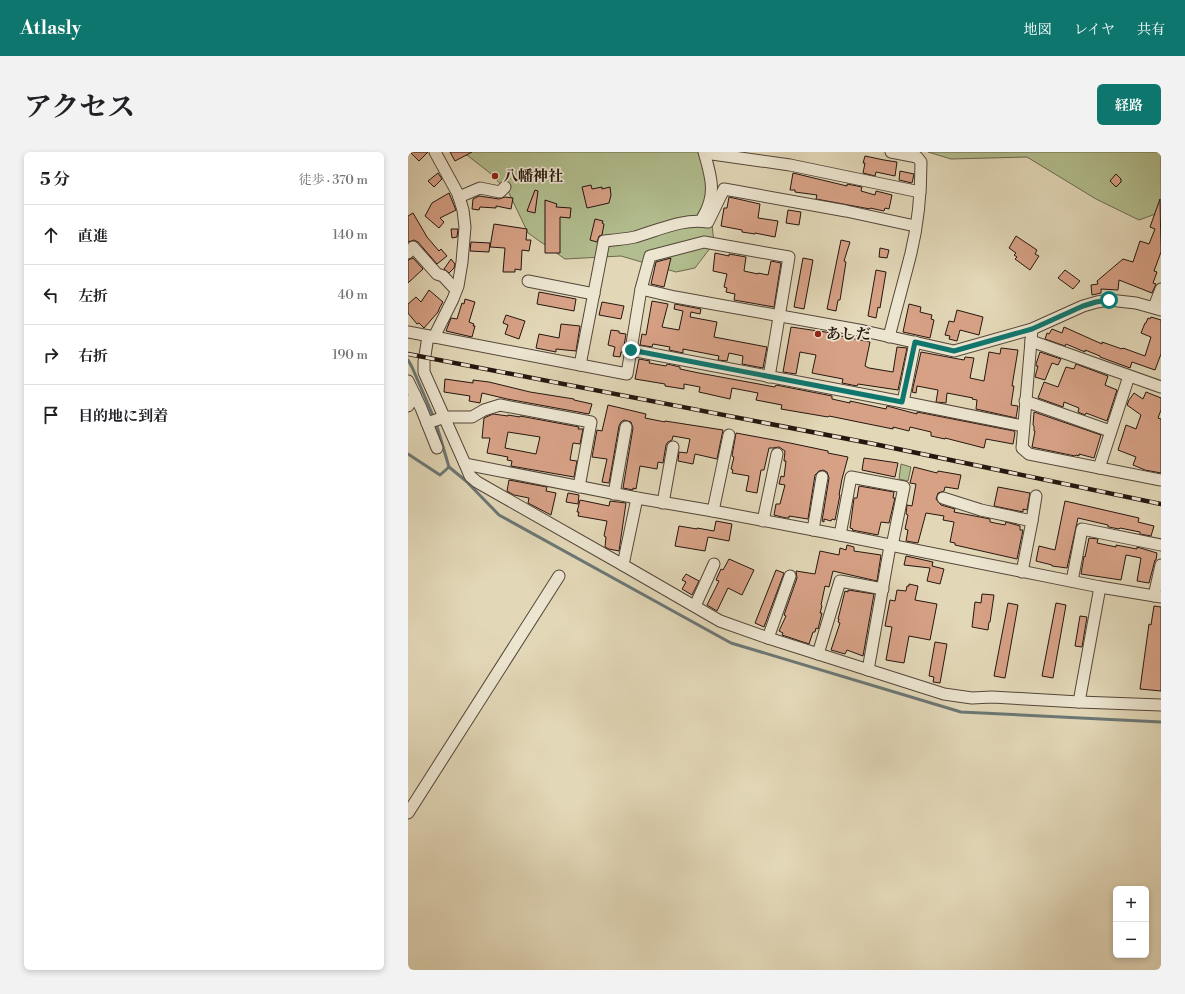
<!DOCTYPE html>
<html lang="ja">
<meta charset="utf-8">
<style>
:root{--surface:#fff;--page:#f2f2f2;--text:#202124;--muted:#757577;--line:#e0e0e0;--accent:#0f766e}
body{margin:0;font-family:"Libre Bodoni","Noto Serif JP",serif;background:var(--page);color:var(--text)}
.controls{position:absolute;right:12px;bottom:12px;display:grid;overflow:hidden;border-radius:6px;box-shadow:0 2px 6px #0003}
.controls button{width:36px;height:36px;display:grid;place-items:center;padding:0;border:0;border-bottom:1px solid var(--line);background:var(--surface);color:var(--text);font:20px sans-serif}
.stop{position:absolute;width:12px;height:12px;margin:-9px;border:3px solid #0f766e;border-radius:50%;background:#fff}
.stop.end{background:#0f766e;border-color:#fff;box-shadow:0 1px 4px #0008}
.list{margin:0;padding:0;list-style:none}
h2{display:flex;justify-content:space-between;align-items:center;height:52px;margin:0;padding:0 16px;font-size:17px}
h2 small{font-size:13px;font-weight:400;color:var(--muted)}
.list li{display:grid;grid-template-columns:26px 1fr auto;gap:12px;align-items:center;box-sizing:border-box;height:60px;padding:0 16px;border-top:1px solid var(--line)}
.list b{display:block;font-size:15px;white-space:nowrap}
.list em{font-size:13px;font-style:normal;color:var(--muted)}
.icon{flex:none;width:22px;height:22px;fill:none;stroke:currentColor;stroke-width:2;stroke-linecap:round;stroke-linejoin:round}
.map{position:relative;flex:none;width:753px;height:818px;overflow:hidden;border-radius:6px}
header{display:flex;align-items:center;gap:24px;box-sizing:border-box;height:56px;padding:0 20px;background:var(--accent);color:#fff}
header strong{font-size:19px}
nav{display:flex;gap:22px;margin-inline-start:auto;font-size:14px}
.intro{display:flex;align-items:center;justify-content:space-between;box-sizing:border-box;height:96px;padding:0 24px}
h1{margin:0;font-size:28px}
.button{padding:10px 18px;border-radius:6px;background:var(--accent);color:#fff;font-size:14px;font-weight:700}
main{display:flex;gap:24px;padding:0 24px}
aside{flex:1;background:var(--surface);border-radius:6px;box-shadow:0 2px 6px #0003}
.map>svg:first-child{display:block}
.green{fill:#b2be8f;stroke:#6c6a4f}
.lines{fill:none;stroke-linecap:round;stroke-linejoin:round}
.stream{stroke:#6b7775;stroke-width:3}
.building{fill:#d7a186;stroke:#25160f;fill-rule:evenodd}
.minor-casing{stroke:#544639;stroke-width:13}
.minor{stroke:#ece5d0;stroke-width:11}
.rail-casing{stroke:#25160f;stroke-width:4.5}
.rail{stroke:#ece5d0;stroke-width:3;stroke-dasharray:9;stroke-linecap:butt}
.route{stroke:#0f766e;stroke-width:5}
.poi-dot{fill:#8f2418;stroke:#ece5d0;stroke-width:1.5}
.labels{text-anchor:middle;stroke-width:3.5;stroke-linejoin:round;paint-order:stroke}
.poi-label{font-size:15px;font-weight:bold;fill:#25160f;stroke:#ece5d0;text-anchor:start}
</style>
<header>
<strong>Atlasly</strong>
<nav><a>地図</a><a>レイヤ</a><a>共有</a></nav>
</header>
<div class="intro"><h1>アクセス</h1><a class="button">経路</a></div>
<main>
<aside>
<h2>5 分<small>徒歩 · 370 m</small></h2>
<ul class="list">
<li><svg class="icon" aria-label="ahead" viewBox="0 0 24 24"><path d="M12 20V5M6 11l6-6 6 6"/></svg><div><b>直進</b></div><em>140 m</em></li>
<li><svg class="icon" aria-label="left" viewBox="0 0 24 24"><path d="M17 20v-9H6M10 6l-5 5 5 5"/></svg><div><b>左折</b></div><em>40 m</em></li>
<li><svg class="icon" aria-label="right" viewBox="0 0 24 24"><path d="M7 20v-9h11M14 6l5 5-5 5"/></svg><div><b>右折</b></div><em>190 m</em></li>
<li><svg class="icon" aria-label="arrive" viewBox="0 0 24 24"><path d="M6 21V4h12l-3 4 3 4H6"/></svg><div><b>目的地に到着</b></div></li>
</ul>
</aside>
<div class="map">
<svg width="753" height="818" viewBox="0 0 753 818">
<rect width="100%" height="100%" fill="#e2d7b7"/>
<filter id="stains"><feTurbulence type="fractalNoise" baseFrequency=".005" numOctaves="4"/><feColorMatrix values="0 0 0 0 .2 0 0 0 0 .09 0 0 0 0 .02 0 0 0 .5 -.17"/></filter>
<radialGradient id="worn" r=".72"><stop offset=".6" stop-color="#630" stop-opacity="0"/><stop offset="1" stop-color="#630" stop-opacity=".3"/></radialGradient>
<!-- green -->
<g class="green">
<path d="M55 0H306L299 25 306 91 287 116 268 120 213 104 157 107 120 81 101 41 82 21Z"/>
<path d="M520 0H753V60L731 68 688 47 619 5 543 7Z"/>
<path d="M493 312 503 315 500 329 491 327Z"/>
</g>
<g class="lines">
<!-- stream -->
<g class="stream">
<path d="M0 208 4 215 26 266"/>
<path d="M28 271 41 315 58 329 91 363 323 491 553 560 753 570"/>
<path d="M0 302 32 323 41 315"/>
</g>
</g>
<!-- building -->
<g class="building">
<path d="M2 0H20L11 9Z"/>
<path d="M42 0H64L47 9Z"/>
<path d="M457 4 476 8 489 10 487 24 468 20 467 24 455 21 457 11H455Z"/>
<path d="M492 19 506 22 504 31 491 28Z"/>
<path d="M30 21 34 27 26 35 20 29Z"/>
<path d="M385 21 439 34V32L454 35 453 39 467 43 468 39 484 43 481 57 477 56 476 59 462 56V57L408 47 409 43 387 40V38H382Z"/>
<path d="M708 22 713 27V30L708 35 702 29Z"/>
<path d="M183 33 184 37 194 35V37L202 35 203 43 201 51 179 56 174 35Z"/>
<path d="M127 38 130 39 127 61 119 59Z"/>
<path d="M41 41 48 58 32 66 36 70 31 76 17 64 24 51Z"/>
<path d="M71 44 91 47 97 45 105 46 103 57 88 54V56L72 55 71 58 64 57 65 47Z"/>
<path d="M321 45 352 52 350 66 370 69 367 85 347 81V82L334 80V78L313 74 316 56H319Z"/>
<path d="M752 47 753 100 746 119 749 120 745 131 748 132 744 141 711 128 710 138 693 137V141L684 143 683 133 690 132 689 129 715 107 725 110 732 89 741 92 747 77 742 75Z"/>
<path d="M137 48 149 52 148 55 163 56 162 66 152 65V101H137Z"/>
<path d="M380 58 393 60 391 73 378 71Z"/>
<path d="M5 61 19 85 31 99 33 97 39 104 29 112 10 90 6 88 0 90V64Z"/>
<path d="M187 67 195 69 194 71 196 72 194 83 191 84 189 90 182 88Z"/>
<path d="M86 72 119 77 118 88H123L121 99 114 98 113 118 107 117V120H95L97 96 82 95Z"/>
<path d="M43 77H50L49 85 44 86Z"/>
<path d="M608 84 629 98 627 102 631 104 622 118 607 107 609 105 606 103 608 101 601 96Z"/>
<path d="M433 88 442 90 436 109 438 110 432 148H430L428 159 419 157Z"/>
<path d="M63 90 82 91 81 100 62 99Z"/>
<path d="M472 96 481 98 479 106 471 105Z"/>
<path d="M307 101 321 104V102L338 105 336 119 350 122V121L360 123 363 109 373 111 366 155 326 148 327 142 318 140 319 136 316 135 319 122 305 119Z"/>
<path d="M5 106 15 117 0 131V108Z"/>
<path d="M263 106 256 135 243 132 248 110Z"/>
<path d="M395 106 405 108 396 157 386 155Z"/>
<path d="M43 107 47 112 46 116 41 121 36 117Z"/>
<path d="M468 118 478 120 472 156 470 155 468 166 460 164Z"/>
<path d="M657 118 672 129 665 137 650 126Z"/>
<path d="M21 138 35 150 32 155 30 160 16 176 11 171 9 172 0 161V152L8 145 13 150Z"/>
<path d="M131 140 168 147 166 159 129 152Z"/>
<path d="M57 147 67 150 61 170 66 172 65 174H67L64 185 38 179 43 166 49 167 54 151 56 152Z"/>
<path d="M244 149 260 152 254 175 271 178 275 159 266 157 267 152 293 157 292 162 283 160 282 165 309 170 306 185 359 195 355 216 334 212 335 204 321 201 319 209 310 208 311 204 275 197V201L261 198 262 195 245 192 244 195 232 193 234 182 238 183Z"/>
<path d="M194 150 216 154 213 167 191 163Z"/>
<path d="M501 152 513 155 512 160 524 163 523 167 526 168 522 186 495 180Z"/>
<path d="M549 158 575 165 571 183 552 178 549 189 541 187 542 184 537 183 541 169 546 170Z"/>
<path d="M98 163 117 169 111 187 97 182 100 173 95 171Z"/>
<path d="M743 165 753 168V202L747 218 724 210 722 216 692 205V204L677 198V200L658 192 657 194 637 187 639 181 641 182 644 177 654 181 656 175 694 192V190L714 197 715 196 737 204 743 185 733 181 737 171H738L740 166 742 167Z"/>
<path d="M153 172 172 174 168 199 148 197V200L128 196 131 182 151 186Z"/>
<path d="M383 175 424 181 423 182 462 190 457 214 461 216 485 220 489 195 499 196 490 238 450 232 449 234 434 231 435 227 404 221 408 203 392 200 388 222 375 220Z"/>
<path d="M203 178 211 179V181L218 182 215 200H213L212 205 205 204 207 195 200 193Z"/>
<path d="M593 196 610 198 604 234H606L603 253 610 254 608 266 568 257 569 248 564 247 565 246 539 241 538 251 528 250 530 238 509 234 508 241 504 240 513 200 556 208 557 205 566 206 562 226 576 229 581 200 592 202Z"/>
<path d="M632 200 653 207 650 213 644 211 637 228 627 225 630 214H628V212Z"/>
<path d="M231 207 242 209 241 211 258 214 259 212 272 215V217L291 221 367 235 368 233 424 244V247L442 251V249L478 257 479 254 509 262V260L606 279 607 281 605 292 578 287 576 296 537 286V287L523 284V280L502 275 501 279 485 275V277L421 264 420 265 373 257 374 253 348 248 350 241 324 236 322 247 291 240 292 235 276 232V237L257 234V232L227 227Z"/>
<path d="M668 212 700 224 697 233 709 238 699 269 678 261 677 263 670 260 671 256 656 250 655 255 630 246 636 230 650 235 658 215 666 217Z"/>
<path d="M37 227 65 231V228L81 230 122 240 166 247V248L184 252 181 262 99 247 74 241 72 251 61 249 62 244 36 240Z"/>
<path d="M738 240 753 246V258L750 266 753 267V321L737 318 725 313 728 305 710 298 718 273 728 277 733 263 719 253 721 248 726 241 735 247Z"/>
<path d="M200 253 238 262 237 266 257 270V269L315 278 309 307 287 302 285 312 270 309 271 300 279 301 282 287 265 284 264 288 260 290 258 293 255 311 250 310 249 317 232 314 228 337 225 336V338L215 336 225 276 223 270 216 268 213 270 211 274 201 331 194 330 199 307 184 305 189 278 194 279Z"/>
<path d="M626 260 693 283 686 306 671 302V304L668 303 667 304 624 295 627 279H626V274L625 273Z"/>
<path d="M85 262 100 264V263L112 265V264L171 275 170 277H175L172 292 165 291 162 308 169 309 166 325 103 314 104 309 99 308 100 305 79 301 82 286H74L76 266ZM100 280 132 285 128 302 97 296Z"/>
<path d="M328 281 382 291 420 299V301L440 305 434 327 431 343H432L427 368 424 367 423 369 416 367V370L414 369 421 326 419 320 415 318 411 319 407 323 400 367 381 364V366H378L366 363 368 352H372L377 333 371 332 373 324 376 325 378 309H376L377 299 371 295 365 296H361L356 318H353L349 341 338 339 341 324 324 321 325 318 323 317 326 305 324 304Z"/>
<path d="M456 306 490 311 487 325 454 318Z"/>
<path d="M506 315 529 321 530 319 553 323 550 337 537 335 536 339 530 341 528 347 533 353 547 357 546 360 582 367V370L597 373 598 370 612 374V378H615L609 407 547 393V391L542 390 546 370 535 368 536 364 518 361 510 391 498 389 500 378 497 377 500 363 498 362 499 353 504 354 508 332 502 331Z"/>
<path d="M101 328 139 335 138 339 148 341 143 363 120 351 121 346 106 343 99 339Z"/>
<path d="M451 334 486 340 485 346H487L481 371 473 370 470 383 444 378 445 377 442 376 446 346H449Z"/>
<path d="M590 335 622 341 619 358 615 357V360L586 354Z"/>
<path d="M160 341 171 343 170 352 158 350Z"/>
<path d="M172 348 201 354 202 349 218 351 211 399 201 397 197 395 198 385 196 384 199 369 170 364 171 360H169Z"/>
<path d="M657 349 731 366 730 370 746 374 743 384 732 382V380L712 376 711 377 701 375H700V373L670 366 659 416 644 414V413L628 409 631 394 647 398Z"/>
<path d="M308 369 324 372 321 389 300 385 297 399 267 394 271 374 289 377V376L306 379Z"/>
<path d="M681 386 690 387 689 391 708 395V393L729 397V395L749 401 748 408H747L741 431 729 429 733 406 718 403 713 428 673 422 676 404 677 405Z"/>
<path d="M439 393 446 395V399L473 403 469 429 425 419 421 435 417 434 413 453 414 454 412 461H414L410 477 408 476 407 480H405L401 492 374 483 375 481 371 479 378 464 376 463 389 426 388 419 407 422 412 399 431 403 432 396 438 398Z"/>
<path d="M498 404 525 410 524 414 536 417 532 432 519 429 522 416 496 413Z"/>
<path d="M321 407 346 418 334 443 320 436 309 459 299 453 311 429 308 428 313 417 315 418Z"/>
<path d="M368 418 376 421 356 475 347 471Z"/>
<path d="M278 422 291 429 284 443 274 437 278 430 274 428Z"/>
<path d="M501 432 510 434 507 448 529 452 522 488 501 484 496 511 478 508 484 475 477 474 482 448 487 449 489 438 498 439 499 434H501Z"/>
<path d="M440 438 466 442 455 504 439 498 437 502 423 498 432 471 430 470 431 467H430L437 439 440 440Z"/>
<path d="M574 442 586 443 582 470H581L580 478 564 475 567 450 573 451Z"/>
<path d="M600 451 610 453 597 526 586 524Z"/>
<path d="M648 451 658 453 645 526 634 524Z"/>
<path d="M746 454 753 455V539L732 537 741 472 743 473Z"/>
<path d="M672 464 679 465 674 495 667 494Z"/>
<path d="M527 490 539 492 532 531 525 530 526 525 521 524Z"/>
</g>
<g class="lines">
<!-- minor casing -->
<g class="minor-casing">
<g id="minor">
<path d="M297 1 382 13 512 40"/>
<path d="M51 45 72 36 92 40 97 35"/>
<path d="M295 65C309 42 303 24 296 0"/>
<path d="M0 101 5 95 29 122 35 124 48 138"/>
<path d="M120 129 186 142"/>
<path d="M233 137 242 104 296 90 381 105 361 225"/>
<path d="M746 155 753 137"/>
<path d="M624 177 614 296 621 302 753 328"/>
<path d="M0 180 219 222 233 137 267 145 456 179 546 199 624 177 675 154 689 150 701 148 728 151 753 158"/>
<path d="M20 184 16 210V220L57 312 229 346 305 359 432 383 692 435 753 445"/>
<path d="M26 185 45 147 50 134 54 110 57 75 55 58 50 42 27 0"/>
<path d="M481 185C488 157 496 129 503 101 510 72 513 40 513 10L509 5 483 0"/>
<path d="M623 189 753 235"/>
<path d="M223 198 495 250 615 274"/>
<path d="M172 213 196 89C206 88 217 87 227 85 251 78 275 66 300 70L316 37 438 59 507 74"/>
<path d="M0 229 13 256 29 296"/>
<path d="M617 249 702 279"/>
<path d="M495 250 507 190"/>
<path d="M0 254 7 243"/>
<path d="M19 271 37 265H64L76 258 92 253 183 270 171 335"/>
<path d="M57 312 62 324 69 330 215 413 229 346"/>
<path d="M691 316 721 224"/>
<path d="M206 342 218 275"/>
<path d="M535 346 573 358 624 369 614 420"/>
<path d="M255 351 265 295"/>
<path d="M305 359 321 283"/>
<path d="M355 369 369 302"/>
<path d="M624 369 628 344"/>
<path d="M405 378 414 325"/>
<path d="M432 383 443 325 496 335 484 394"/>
<path d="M215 413 312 469 360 486 536 542 564 546 584 545 671 550 753 553"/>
<path d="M664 429 674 377 753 393"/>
<path d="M746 444 753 413"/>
<path d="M287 454 306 412"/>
<path d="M360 486 382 424"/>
<path d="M410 502 432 429 475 437"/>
<path d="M460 518 482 394"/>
<path d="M671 550 692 435"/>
<path d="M0 661 151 424"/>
</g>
</g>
<!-- minor -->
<use href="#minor" class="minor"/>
<!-- rail casing -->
<g class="rail-casing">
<path id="rail" d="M0 202 466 292 753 352"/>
</g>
<!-- rail -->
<use href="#rail" class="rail"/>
</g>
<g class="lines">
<!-- route -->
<path class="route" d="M223 198 494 250 507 190 546 199 624 177 675 154 688 150 701 148"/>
</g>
<!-- markers -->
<g class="poi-dot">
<circle cx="87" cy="24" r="4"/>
<circle cx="410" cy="182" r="4"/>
</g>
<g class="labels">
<!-- poi labels -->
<g class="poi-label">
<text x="95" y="29">八幡神社</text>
<text x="418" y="187">あしだ</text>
</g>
</g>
<rect width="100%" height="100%" filter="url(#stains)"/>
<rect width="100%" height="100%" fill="url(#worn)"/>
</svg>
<div class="controls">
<button>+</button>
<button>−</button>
</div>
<div class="stop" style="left:701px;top:148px"></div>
<div class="stop end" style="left:223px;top:198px"></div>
</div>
</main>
